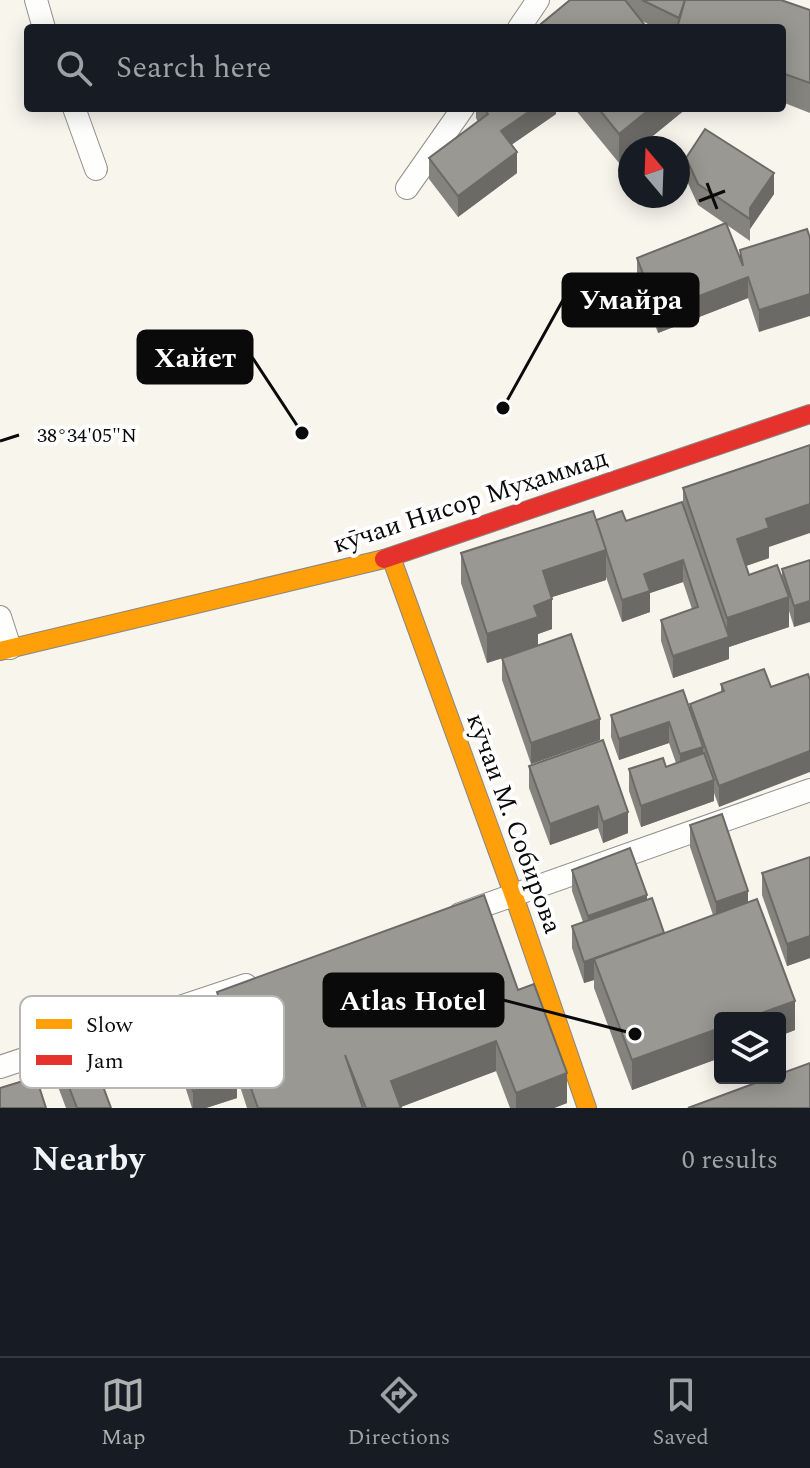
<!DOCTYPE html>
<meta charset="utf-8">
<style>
:root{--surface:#171b24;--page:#20242c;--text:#f1f3f6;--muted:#9ea1a6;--line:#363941;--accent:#aeafaf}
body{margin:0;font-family:Spectral,serif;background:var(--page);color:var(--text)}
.controls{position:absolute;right:24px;bottom:24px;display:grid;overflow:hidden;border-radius:8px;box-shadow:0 4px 20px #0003}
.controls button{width:72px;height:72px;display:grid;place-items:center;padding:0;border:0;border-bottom:2px solid var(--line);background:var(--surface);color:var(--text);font:40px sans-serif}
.compass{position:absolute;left:618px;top:136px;width:72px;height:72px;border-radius:50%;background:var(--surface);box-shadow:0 4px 20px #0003;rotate:341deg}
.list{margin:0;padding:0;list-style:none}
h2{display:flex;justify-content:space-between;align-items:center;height:104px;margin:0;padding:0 32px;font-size:34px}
h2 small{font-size:26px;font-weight:400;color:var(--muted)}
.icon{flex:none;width:44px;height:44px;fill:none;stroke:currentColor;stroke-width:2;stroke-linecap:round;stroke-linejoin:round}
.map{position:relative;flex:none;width:810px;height:1108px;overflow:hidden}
.search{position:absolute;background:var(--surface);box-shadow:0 4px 20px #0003;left:24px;right:24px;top:24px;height:88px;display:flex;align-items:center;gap:20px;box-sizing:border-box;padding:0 28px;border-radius:8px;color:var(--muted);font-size:30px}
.sheet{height:248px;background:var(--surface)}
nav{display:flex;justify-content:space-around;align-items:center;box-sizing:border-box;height:112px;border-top:2px solid var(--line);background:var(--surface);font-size:22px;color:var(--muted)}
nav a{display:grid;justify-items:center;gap:4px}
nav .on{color:var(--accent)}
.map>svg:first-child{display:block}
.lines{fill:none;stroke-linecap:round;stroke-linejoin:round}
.lane-casing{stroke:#91908c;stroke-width:24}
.slow-casing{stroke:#888683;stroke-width:20}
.jam-casing{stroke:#888683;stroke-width:20}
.lane{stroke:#fefefc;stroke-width:22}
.slow{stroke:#ff9f0a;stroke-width:18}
.jam{stroke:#e5322d;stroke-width:18}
.wall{fill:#84837e}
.shaded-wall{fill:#6c6a67}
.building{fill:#9a9893;stroke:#6c6a67;stroke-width:2}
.ticks{fill:none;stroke:#0a0a0a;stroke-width:3}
.labels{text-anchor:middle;stroke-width:8;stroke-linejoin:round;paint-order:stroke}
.street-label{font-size:26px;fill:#0a0a0a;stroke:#fff}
.key{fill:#fff;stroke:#b6b6b6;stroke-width:2}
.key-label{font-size:22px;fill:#0a0a0a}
.ticks-label{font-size:20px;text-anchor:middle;fill:#0a0a0a;stroke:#fff;stroke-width:8;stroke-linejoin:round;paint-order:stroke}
.leader{fill:none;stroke:#0a0a0a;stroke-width:3}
.callout-dot{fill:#0a0a0a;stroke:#fff;stroke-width:3}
.callout{fill:#0a0a0a;stroke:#0a0a0a;stroke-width:3}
.callout-label{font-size:28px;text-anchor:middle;font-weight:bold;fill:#fff}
</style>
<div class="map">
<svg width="810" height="1108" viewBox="0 0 810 1108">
<rect width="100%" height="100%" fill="#f8f5ed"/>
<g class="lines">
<!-- lane casing -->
<g class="lane-casing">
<g id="lane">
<path d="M36 0 44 28"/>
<path d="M519 28 538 0"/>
<path d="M74 108 96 169"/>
<path d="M407 188 463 108"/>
<path d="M0 617 10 648"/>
<path d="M460 914 810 790"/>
<path d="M0 1067 246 985"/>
</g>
</g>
<!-- slow casing -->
<g class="slow-casing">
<g id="slow">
<path d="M391 557 514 896 587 1108"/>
<path d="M0 651 384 559"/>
</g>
</g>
<!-- jam casing -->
<g class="jam-casing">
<path id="jam" d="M384 559 810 414"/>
</g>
<!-- lane -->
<use href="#lane" class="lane"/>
<!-- slow -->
<use href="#slow" class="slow"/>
<!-- jam -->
<use href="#jam" class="jam"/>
</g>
<!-- wall -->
<g class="wall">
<path d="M570 0H781L810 10V113L782 102V28H656L642 21Z"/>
<path d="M476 108H556V114L511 145 517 173 458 217 429 179V158L478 122 476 118Z"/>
<path d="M574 108H687L638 148H630L619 163Z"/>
<path d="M686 158 774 194 750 229V241L727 225 740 257V250L807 229 759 332 748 298 658 333 637 279V258L724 223 698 205 686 179Z"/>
<path d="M683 488 769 547V558L746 566 749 575 782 577V569L810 560 794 627 789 611V627L729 647V659L673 678 661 641V620L692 609 683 582 650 593V612L622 622 606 577V580L552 597V629L538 634V646L600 740 531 764 502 680V658L487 663 461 583V553L596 520 626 521 683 502Z"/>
<path d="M721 684 771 687 719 807 714 793V801L641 827 629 791V769L666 767 676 763 669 743 619 760 611 737V715L690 710V704L721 692Z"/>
<path d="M603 740 628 833 603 843 598 828 550 845 529 788V766Z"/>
<path d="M690 825 748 902 795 1030 632 1090 594 988V980L584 983 572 948V926L583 922 572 891V870L647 900 664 933 713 915 690 847Z"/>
<path d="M810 857V958L787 966 762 895V873Z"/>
<path d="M518 990 567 1103 554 1108H510L496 1071 401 1107V1108H247L237 1077V1098L206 1108H192L172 1046V1024L217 1015V992Z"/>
<path d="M57 1055 111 1108H66L57 1084Z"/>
</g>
<!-- shaded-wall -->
<g class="shaded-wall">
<path d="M534 108H556V114L501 152V131Z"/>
<path d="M651 108H687L638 148H630V154L619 163V134Z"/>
<path d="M517 152V173L458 217V196Z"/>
<path d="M774 173V194L750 229V241V208Z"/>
<path d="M748 277V298L658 333V312Z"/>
<path d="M810 294V316L759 332V310Z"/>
<path d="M810 504V533L769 547V558L737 569V539L766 519Z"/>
<path d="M606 550V580L543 600V571Z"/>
<path d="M683 560V582L650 593V612L622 622V600L644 574Z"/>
<path d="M789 597V627L729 647V659L673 678V656L727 638V618Z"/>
<path d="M552 599V629L538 634V647L487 663V634L534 606Z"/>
<path d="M810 601V622L794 627V606Z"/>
<path d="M600 719V740L531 764V743Z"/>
<path d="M669 722V743L619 760V739Z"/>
<path d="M703 747V768L680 776V754Z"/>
<path d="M810 751V772L719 807V786Z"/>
<path d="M714 780V801L641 827V806Z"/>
<path d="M598 806V828L550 845V824Z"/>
<path d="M628 812V833L603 843V822Z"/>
<path d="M748 891V912L716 923V902Z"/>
<path d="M647 895V917L588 938V916Z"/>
<path d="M664 933 594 959V980L584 983V962Z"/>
<path d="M810 936V958L787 966V944Z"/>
<path d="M795 1001V1030L780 1036V1018H748Z"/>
<path d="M720 1028V1058L632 1090V1060Z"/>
<path d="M496 1041V1071L398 1108 391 1081Z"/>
<path d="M567 1073V1103L554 1108H516V1093Z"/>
<path d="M237 1077V1098L206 1108H193V1091Z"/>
</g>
<!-- building -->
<g class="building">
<path d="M570 0H625L647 28H536Z"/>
<path d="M642 0H685L679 18Z"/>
<path d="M685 0H781L810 10V83L782 73V28H677Z"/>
<path d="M484 108H534L501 131 517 152 458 196 429 158 488 114Z"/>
<path d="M598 108H651L619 134Z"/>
<path d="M705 129 774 173 750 208V219L698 184 686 158Z"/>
<path d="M726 223 743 266 740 250 807 229 810 238V294L759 310 748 277 658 312 637 258Z"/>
<path d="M810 445V504L766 519 769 528 737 539 749 575 777 565 789 597 727 618 683 488Z"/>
<path d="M682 502 729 637 673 656 661 620 698 607 683 560 644 574 650 591 622 600 596 520 622 511 626 521Z"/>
<path d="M593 511 606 550 543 571 552 599 534 606 538 617 487 634 461 553Z"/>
<path d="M810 560V601L794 606 782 569Z"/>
<path d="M571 634 600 719 531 743 502 658Z"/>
<path d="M764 669 771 687 808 674 810 680V751L719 786 690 704 724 691 721 684Z"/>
<path d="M683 690 703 747 680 754 669 722 619 739 611 715Z"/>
<path d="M603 740 628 812 603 822 598 806 550 824 529 766Z"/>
<path d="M704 753 714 780 641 806 629 769 663 758 666 767Z"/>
<path d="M722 814 748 891 716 902 690 825Z"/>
<path d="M630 848 647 895 588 916 572 870Z"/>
<path d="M810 857V936L787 944 762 873Z"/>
<path d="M484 895 518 990 534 984 567 1073 516 1093 496 1041 391 1081 401 1108H366L345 1055 363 1108H258L217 992Z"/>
<path d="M652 898 664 933 584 962 572 926Z"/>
<path d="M757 899 795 1001 748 1018H720V1028L632 1060 594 959Z"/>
<path d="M215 1010 237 1077 193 1091 172 1024Z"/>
<path d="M87 1043 111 1108H77L57 1055Z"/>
<path d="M810 1063V1108H688L769 1078H780V1074Z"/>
<path d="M36 1077 46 1108H0V1088Z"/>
</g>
<!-- ticks -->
<path class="ticks" d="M707 183 717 209M699 201 725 191M0 441 19 435"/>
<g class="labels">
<!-- street labels -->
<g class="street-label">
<text transform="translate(470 500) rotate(-18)" y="9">кӯчаи Нисор Муҳаммад</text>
<text transform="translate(515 823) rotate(70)" y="9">кӯчаи М. Собирова</text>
</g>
</g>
<!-- legend -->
<rect x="20" y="996" width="264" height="92" rx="12" class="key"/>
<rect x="36" y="1019" width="36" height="10" fill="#ff9f0a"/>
<rect x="36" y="1055" width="36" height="10" fill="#e5322d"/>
<g class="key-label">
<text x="86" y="1032">Slow</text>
<text x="86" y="1068">Jam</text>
</g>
<g class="ticks-label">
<text x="87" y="442">38°34'05"N</text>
</g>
<!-- callouts -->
<path class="leader" d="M503 408L563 300M302 433L252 357M635 1034L503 1000"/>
<g class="callout-dot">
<circle cx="503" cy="408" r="8"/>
<circle cx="302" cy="433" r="8"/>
<circle cx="635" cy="1034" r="8"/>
</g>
<g class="callout">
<rect x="563" y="274" width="135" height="52" rx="8"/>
<rect x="138" y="331" width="114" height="52" rx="8"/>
<rect x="324" y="974" width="179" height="52" rx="8"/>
</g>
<g class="callout-label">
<text x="631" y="309">Умайра</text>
<text x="195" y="367">Хайет</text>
<text x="413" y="1010">Atlas Hotel</text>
</g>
</svg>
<div class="controls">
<button><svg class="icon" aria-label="layers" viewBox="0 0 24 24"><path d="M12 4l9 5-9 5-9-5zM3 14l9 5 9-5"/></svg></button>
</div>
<svg class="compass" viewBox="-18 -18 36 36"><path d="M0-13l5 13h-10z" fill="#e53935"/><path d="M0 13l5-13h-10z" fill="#9ea1a6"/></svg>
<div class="search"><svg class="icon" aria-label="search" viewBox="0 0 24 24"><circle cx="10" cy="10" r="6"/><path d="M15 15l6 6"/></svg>Search here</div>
</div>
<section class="sheet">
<h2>Nearby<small>0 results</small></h2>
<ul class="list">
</ul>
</section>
<nav>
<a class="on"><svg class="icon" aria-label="map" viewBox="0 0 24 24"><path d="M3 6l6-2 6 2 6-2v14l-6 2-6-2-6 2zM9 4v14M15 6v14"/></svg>Map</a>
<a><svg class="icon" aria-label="directions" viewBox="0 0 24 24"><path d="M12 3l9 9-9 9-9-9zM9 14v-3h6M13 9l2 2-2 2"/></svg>Directions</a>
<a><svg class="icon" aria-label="saved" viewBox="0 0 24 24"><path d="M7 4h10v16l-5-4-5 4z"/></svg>Saved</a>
</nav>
